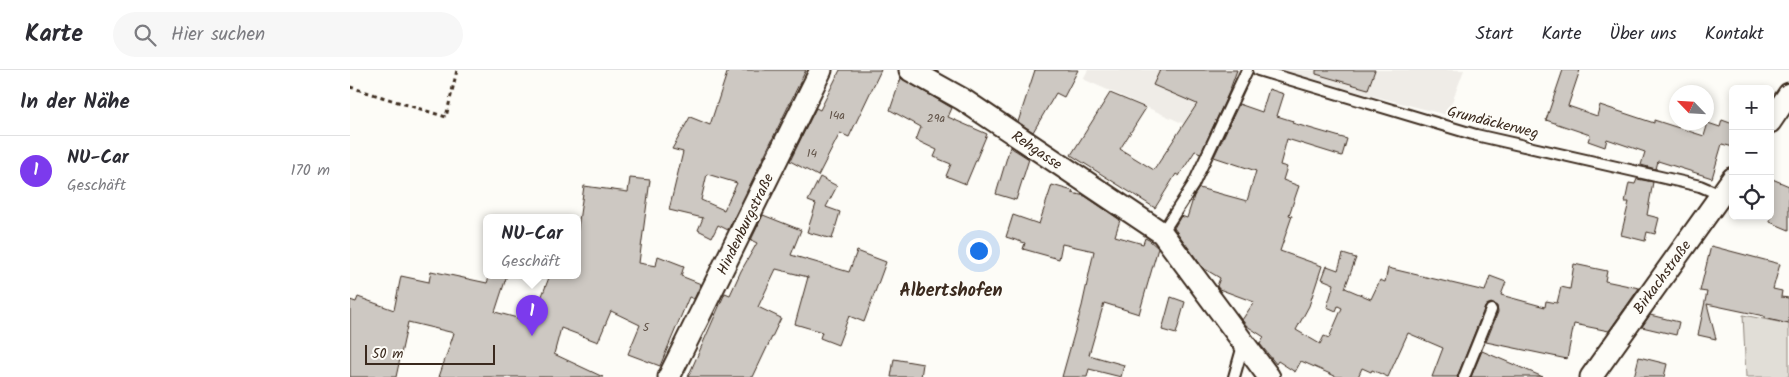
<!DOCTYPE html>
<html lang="de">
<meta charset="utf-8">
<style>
:root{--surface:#fff;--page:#f7f7f7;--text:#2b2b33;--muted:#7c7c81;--line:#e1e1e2;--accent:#7c3aed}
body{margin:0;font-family:Kalam,sans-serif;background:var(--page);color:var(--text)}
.controls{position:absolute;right:15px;top:15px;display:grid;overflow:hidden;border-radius:8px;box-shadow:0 2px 8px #0003}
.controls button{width:45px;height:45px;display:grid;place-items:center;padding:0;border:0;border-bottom:1px solid var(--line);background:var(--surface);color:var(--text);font:25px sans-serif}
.compass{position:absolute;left:1319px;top:15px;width:45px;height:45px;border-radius:50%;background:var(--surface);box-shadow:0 2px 8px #0003;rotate:295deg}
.scale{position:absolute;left:15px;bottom:12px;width:130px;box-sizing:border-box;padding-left:5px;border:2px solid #3b2a1e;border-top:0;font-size:14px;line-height:18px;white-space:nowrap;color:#3b2a1e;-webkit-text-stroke:4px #fdfcf7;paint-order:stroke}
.you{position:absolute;left:628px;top:180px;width:18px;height:18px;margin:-12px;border:4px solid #fff;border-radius:50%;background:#1a73e8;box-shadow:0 0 0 8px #1a73e833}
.badge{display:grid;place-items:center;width:32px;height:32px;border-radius:50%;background:var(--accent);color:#fff;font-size:16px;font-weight:700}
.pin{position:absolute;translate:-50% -41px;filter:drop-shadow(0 1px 2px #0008)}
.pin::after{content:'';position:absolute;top:26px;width:18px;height:15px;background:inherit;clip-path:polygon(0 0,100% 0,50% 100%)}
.popup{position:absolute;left:133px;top:144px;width:98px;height:65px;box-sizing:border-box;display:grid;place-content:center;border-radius:8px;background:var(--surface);filter:drop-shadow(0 1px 4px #0005);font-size:16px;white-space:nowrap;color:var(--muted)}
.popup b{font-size:19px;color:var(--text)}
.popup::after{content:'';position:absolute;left:50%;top:100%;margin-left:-10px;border:10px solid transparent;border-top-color:var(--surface)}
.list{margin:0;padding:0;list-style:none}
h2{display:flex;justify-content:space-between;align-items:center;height:65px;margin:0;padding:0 20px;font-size:21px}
h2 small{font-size:16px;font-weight:400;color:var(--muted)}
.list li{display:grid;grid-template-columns:32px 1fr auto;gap:15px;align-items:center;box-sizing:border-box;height:70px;padding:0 20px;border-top:1px solid var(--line)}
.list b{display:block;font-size:19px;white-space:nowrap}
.list p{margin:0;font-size:16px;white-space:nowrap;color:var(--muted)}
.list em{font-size:16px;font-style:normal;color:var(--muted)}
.icon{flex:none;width:28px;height:28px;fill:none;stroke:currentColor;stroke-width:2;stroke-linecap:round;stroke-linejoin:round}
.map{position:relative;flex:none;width:1439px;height:307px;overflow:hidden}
header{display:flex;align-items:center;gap:30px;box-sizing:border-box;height:70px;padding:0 25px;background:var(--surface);border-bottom:1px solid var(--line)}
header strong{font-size:24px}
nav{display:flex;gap:28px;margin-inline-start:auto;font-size:18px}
.search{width:350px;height:45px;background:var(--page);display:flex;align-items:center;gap:12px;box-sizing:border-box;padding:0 18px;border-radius:28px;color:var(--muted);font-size:19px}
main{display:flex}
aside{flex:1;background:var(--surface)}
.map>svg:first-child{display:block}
.built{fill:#efece7}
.green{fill:#e1ded7;stroke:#8e847a}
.building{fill:#cdc8c2;stroke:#3b2a1e;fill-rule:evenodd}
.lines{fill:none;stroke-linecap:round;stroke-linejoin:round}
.lane-casing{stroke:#3b2a1e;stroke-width:14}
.street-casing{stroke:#3b2a1e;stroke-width:25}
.path{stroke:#3b2a1e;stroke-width:3;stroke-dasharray:4 4;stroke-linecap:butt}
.lane{stroke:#fdfcf7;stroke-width:10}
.street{stroke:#fdfcf7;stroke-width:21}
.labels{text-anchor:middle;stroke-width:4.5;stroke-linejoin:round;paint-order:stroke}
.number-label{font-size:12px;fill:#605247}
.street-label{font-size:15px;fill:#3b2a1e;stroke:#fdfcf7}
.quarter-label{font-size:18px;font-weight:bold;fill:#3b2a1e;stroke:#fdfcf7}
</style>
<header>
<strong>Karte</strong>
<div class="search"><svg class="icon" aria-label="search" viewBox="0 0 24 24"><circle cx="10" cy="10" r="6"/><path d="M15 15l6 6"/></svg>Hier suchen</div>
<nav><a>Start</a><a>Karte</a><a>Über uns</a><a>Kontakt</a></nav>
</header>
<main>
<aside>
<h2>In der Nähe<small></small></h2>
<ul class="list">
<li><span class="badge">1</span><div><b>NU-Car</b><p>Geschäft</p></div><em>170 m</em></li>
</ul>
</aside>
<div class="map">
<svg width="1439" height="307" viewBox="0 0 1439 307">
<rect width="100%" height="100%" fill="#fdfcf7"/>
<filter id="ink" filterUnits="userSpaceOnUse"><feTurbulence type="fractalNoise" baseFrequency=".02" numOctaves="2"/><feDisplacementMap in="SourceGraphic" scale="10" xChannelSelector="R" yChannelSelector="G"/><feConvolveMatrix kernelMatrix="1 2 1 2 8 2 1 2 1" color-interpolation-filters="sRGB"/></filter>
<g filter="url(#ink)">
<!-- built -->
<g class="built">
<path d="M738 0H904L866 68 733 9Z"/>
<path d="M923 0H1114L1097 45Z"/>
</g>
<!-- green -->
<path class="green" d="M1393 245 1439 254V307H1396Z"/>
<!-- building -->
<g class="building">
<path d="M378 0H456L378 160 368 155 362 167 348 160 353 148 319 140 333 82 322 79 340 47 360 55ZM357 104 387 113 374 140 351 130Z"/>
<path d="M490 0H531L499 67 490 63 468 106 440 91 466 38 470 40Z"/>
<path d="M685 0H728L714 27 706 23 683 62 668 52Z"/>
<path d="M810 0H887L879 22 851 83 845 81 829 106 826 104 805 138 721 85 760 23 796 38 770 79 804 100 847 34 803 15Z"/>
<path d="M966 0H1025L1018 19 966 4Z"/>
<path d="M1213 0H1230L1218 36 1247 46 1250 35 1304 53V50L1354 66 1358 53 1370 57 1372 50 1383 54V77L1372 74 1362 108 1308 91 1306 99 1291 95 1295 82 1257 69 1255 77 1238 71 1240 65 1196 50Z"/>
<path d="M551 8 602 38 598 47 637 64 616 114 596 106 601 94 584 87 587 80 566 70 571 57 540 40Z"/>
<path d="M919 19 934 24 927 46 943 51 942 53 997 69 992 86 937 69 930 95 937 97 933 110 949 116 939 145 942 146 930 181 972 196 959 236 946 260 970 274 974 266 979 268 992 238 988 236 986 241 977 237 984 214 972 209 977 196 988 200 993 184 1006 188 995 218 1021 229 1030 210 1035 212 1038 198 1135 221 1140 206 1156 212 1151 225 1195 237 1196 231 1207 233 1211 217 1220 219 1224 194 1257 201 1255 211 1289 218 1259 261 1224 254 1217 289 1136 272 1148 242 1147 236 1141 233 1135 237 1107 307H1082L1093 278 1058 263 1038 307 1022 300 1021 302 1012 298 1008 307H987L951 291 945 302 928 291 926 294 910 274 914 267 897 256 892 250 904 232 869 219 867 216 870 208 853 198 824 158 831 146 837 148 844 126 849 118 897 131 906 101 864 87 889 34 912 42Z"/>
<path d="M660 77 679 89 666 130 646 124Z"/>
<path d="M470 107 487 116 476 137 490 142 482 169 457 162 466 134 458 131Z"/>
<path d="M280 108 300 110 289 193 306 196 308 186 334 196 331 206 351 214 344 229 339 227 310 296 278 284 290 255 261 241 248 272 211 258 204 284 253 307H89L104 263 58 252 46 307H0V230L6 232 8 227 44 240 51 206 79 212 81 201 137 213 140 205H157L145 242 182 252 200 205H227V165L234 116 278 122Z"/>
<path d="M1420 108 1439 116V160L1420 152Z"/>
<path d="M1287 109 1303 112 1297 145 1309 148 1305 164 1297 162 1295 171 1271 165 1279 132H1275L1279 113 1285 114Z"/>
<path d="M702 115 723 121 722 123 735 126 770 150 765 166 793 174 795 168 799 170 808 178 789 244 754 233 739 285 774 295 771 307 739 299 737 307H712L732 236 744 181 712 174 709 189 673 179 675 173 656 167 663 145 689 154Z"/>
<path d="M413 145 451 160 441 185 499 202 507 181 536 192 514 252 499 246 488 275 470 268 472 262 445 254 458 207 426 199 408 237 431 248 403 307H338L375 223 380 225 391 201 407 173 401 170Z"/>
<path d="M1361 176 1430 194 1423 219 1432 221 1431 227 1439 228V254L1414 248V246L1357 234 1366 269 1348 265 1357 222 1350 221Z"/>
<path d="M821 227 835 232 826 264 812 260Z"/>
<path d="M1300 245 1329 252 1326 265 1292 257Z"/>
<path d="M1132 281 1193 307H1121Z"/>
<path d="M1289 287 1317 294 1314 307H1284Z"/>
<path d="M544 289 573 294 571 307H541Z"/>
</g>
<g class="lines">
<!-- lane casing -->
<g class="lane-casing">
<g id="lane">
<path d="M908 0 1126 65 1350 116 1371 125"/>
<path d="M812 163 843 115 897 0"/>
<path d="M884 307 894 272"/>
<path d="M1114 307 1141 240"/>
</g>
</g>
<!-- street casing -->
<g class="street-casing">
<g id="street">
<path d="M560 0 612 29 812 163 919 307"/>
<path d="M1420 52 1439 24"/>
<path d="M319 307 471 0"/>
<path d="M1241 307 1383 108"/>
</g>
</g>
<!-- path -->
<path class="path" d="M0 17 96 47 107 0"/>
<!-- lane -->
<use href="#lane" class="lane"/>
<!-- street -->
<use href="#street" class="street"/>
</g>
</g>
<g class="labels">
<!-- number labels -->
<g class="number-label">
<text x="487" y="49">14a</text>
<text x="586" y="52">29a</text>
<text x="462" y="87">14</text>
<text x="296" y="261">5</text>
</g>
<!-- street labels -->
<g class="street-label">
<text transform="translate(1143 52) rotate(14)" y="5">Grundäckerweg</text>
<text transform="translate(687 80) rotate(34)" y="5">Rehgasse</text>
<text transform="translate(395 154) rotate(-64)" y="5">Hindenburgstraße</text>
<text transform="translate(1312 207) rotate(-54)" y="5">Birkachstraße</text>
</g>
<!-- quarter labels -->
<g class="quarter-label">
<text x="601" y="226">Albertshofen</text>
</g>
</g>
</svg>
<div class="controls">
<button>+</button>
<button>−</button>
<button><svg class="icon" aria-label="locate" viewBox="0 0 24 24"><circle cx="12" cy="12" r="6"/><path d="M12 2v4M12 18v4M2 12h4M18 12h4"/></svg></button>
</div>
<svg class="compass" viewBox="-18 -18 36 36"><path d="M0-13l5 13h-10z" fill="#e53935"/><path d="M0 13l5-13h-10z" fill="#7c7c81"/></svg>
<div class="scale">50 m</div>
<div class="you"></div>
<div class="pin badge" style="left:182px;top:266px">1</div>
<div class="popup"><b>NU-Car</b>Geschäft</div>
</div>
</main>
